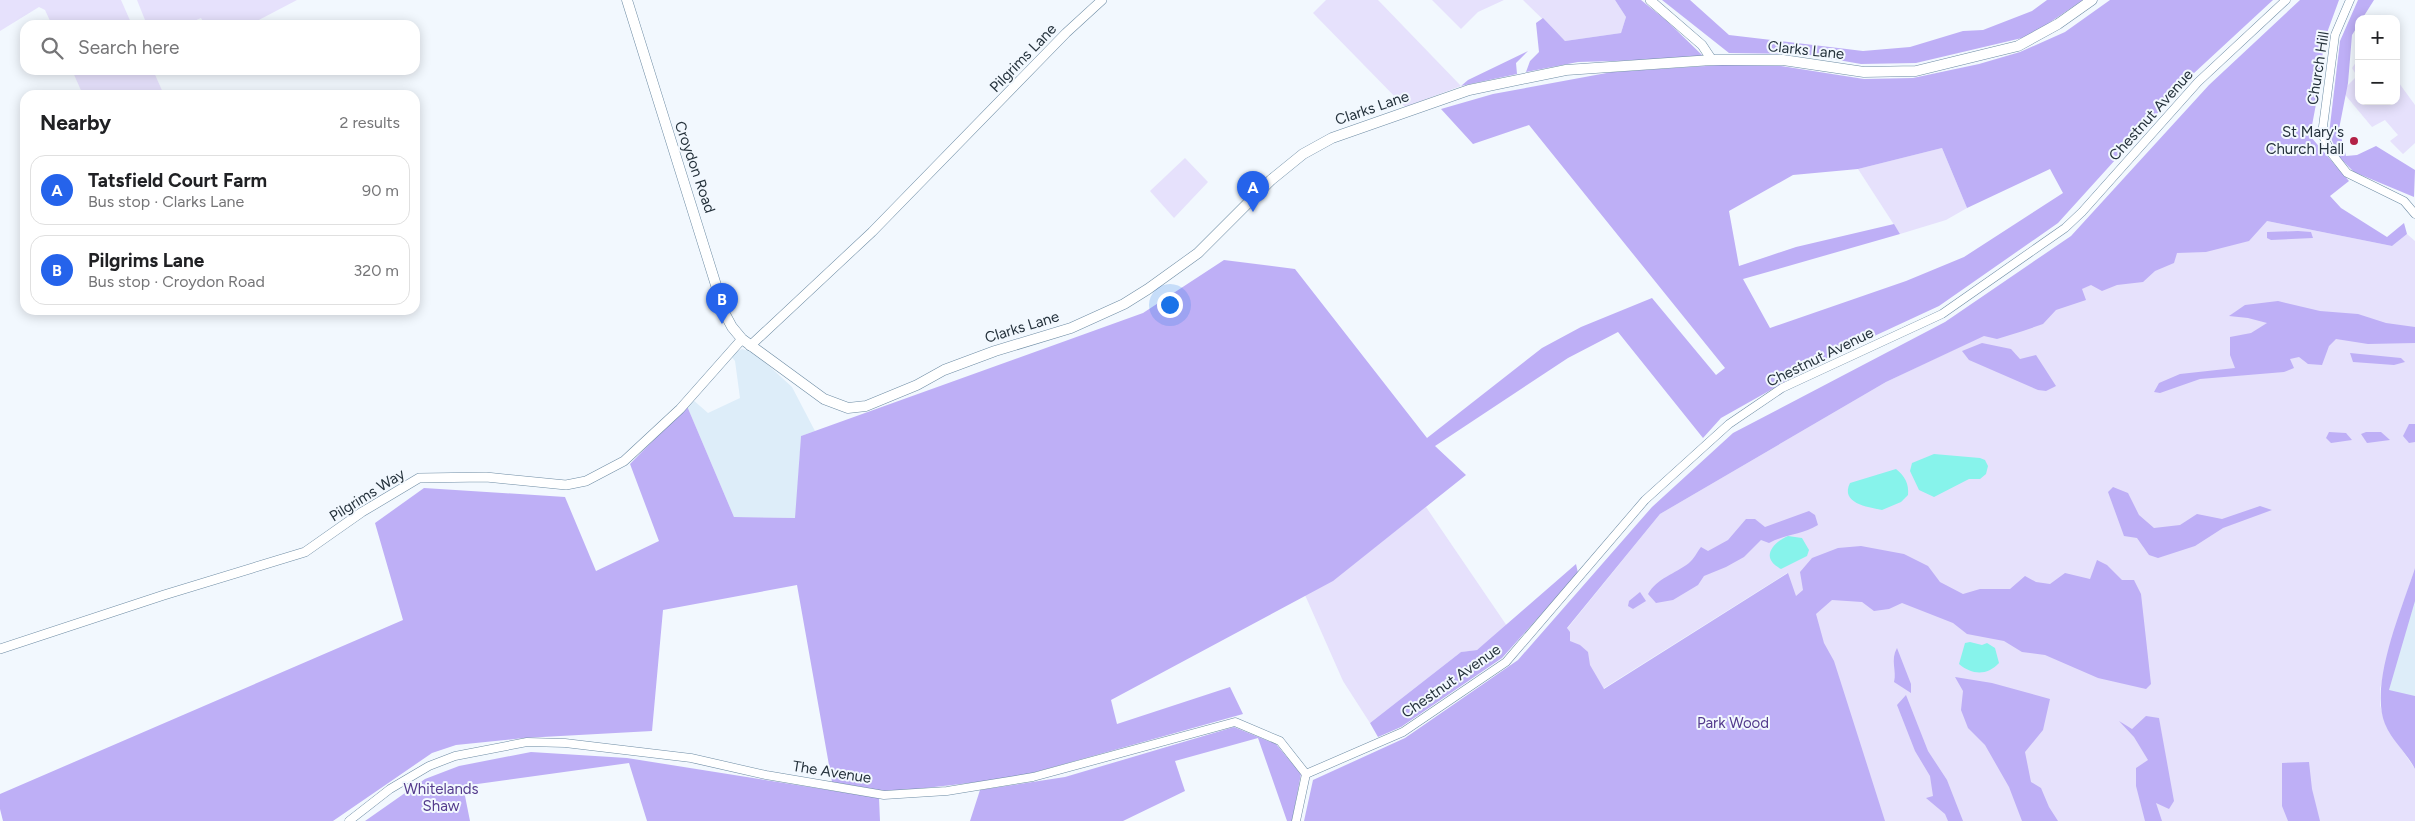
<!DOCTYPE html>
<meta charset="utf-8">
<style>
:root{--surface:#fff;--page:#f6f6f6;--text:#202124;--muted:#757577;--line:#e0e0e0;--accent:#2563eb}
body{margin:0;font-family:Figtree,sans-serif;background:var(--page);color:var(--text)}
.controls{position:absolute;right:15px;top:15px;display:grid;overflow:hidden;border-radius:10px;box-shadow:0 2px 12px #0003}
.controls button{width:45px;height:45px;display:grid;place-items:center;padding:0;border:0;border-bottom:1px solid var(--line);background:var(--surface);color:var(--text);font:25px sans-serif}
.you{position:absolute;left:1169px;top:304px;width:18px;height:18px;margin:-12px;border:4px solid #fff;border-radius:50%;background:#1a73e8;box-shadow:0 0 0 8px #1a73e833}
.badge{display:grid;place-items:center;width:32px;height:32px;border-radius:50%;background:var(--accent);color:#fff;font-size:16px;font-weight:700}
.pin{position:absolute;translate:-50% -41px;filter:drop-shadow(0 1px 2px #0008)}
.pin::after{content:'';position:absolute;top:26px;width:18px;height:15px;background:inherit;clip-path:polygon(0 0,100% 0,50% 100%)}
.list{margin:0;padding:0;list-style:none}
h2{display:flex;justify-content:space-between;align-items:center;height:65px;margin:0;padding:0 20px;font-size:21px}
h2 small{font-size:16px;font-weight:400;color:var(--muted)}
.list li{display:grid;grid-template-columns:32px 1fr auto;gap:15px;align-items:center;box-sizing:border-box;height:70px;margin:0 10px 10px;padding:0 10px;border:1px solid var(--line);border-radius:15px}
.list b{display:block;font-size:19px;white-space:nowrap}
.list p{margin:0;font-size:16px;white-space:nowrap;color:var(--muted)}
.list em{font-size:16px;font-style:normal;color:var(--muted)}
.icon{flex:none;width:28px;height:28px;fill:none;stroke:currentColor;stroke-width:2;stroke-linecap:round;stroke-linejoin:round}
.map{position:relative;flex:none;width:2415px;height:821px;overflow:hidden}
.search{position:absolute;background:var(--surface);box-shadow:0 2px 12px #0003;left:20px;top:20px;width:400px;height:55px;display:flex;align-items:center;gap:12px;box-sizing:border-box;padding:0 18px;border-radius:15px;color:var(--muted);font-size:19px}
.panel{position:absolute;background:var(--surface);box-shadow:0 2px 12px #0003;left:20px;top:90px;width:400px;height:225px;border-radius:15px}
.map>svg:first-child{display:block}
.built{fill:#ddedf9}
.green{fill:#e6e1fc}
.forest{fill:#beaff6;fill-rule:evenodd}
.water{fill:#87f3eb}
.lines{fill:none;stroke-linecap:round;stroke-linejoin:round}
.minor-casing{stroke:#6e8ca4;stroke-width:9}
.tertiary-casing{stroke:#6e8ca4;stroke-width:10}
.secondary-casing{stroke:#6e8ca4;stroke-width:11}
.minor{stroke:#fff;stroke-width:8}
.tertiary{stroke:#fff;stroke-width:9}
.secondary{stroke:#fff;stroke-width:10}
.poi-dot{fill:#b32146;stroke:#f2f8fe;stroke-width:2}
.labels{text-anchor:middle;stroke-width:4;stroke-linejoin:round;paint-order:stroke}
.street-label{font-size:15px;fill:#25323c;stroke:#f2f8fe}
.poi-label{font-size:15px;fill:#25323c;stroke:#f2f8fe;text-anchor:end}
.park-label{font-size:15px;fill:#543b8d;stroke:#f2f8fe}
</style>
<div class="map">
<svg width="2415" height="821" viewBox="0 0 2415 821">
<rect width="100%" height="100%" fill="#f2f8fe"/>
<!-- built -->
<g class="built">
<path d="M742 349 755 353 792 387 815 431 801 436 796 518 734 517 687 406 692 399 708 413 740 398 735 361 730 355Z"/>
<path d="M2415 593V701L2385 693Z"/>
</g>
<!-- green -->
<g class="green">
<path d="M0 0H121L132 25H52L45 10 39 7 0 31Z"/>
<path d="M137 0H297L249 25H205L201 18 185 25H147Z"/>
<path d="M1326 0H1378L1461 86 1405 107 1313 13Z"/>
<path d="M1432 0H1504L1478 12 1461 29Z"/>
<path d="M1523 0H1615L1626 17 1621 33 1565 41Z"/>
<path d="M2359 58V101H2396V79L2415 105V143L2403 154 2390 141 2398 135 2385 120 2372 127 2342 91 2357 76 2352 68Z"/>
<path d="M72 70H153L164 95H83Z"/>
<path d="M1942 148 1967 208 1946 220 1900 234 1858 169Z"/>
<path d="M1185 158 1208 182 1174 218 1150 191Z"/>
<path d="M2237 215 2392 246 2407 234 2415 241V568L2393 636 2380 689V705L2386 726 2415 769V821H1865L1856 777 1787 573 1393 821H1331L1549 651 1660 514 1886 382Z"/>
<path d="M1426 507 1507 626 1477 650 1461 652 1370 723 1343 681 1305 595 1333 580Z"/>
</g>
<!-- forest -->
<g class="forest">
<path d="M1615 0H1641L1667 21 1703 56 1649 60 1578 62 1526 72 1530 61 1539 52 1536 23 1543 18 1565 41 1621 33 1626 17Z"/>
<path d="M1662 0H1690L1729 35 1863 51 1910 47 1963 31 1983 30 2032 11 2047 0H2083L2046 25 2022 38 1916 63 1861 64 1804 54 1729 53Z"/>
<path d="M2110 0H2273L2193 74 2058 223 1939 306 1829 357 1721 418 1703 438 1618 332 1568 358 1435 446 1466 475 1333 581 1111 700 1117 724 1230 687 1243 714 1014 778 890 792 832 782 797 585 663 610 652 731 524 738 456 745 432 753 333 821H3L0 809V794L403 620 375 523 424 488 565 497 596 571 659 541 630 464 687 406 734 517 795 518 801 436 1143 313 1224 260 1295 269 1427 438 1542 348 1581 327 1652 298 1716 375 1725 368 1529 125 1473 144 1441 109 1493 94 1612 72 1722 65 1781 66 1864 79 1913 78 1979 64 2020 52 2065 32ZM1942 148 1967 208 2050 169 2063 193 1964 257 1906 281 1770 328 1743 279 1900 234 1894 224 1796 247 1739 266 1729 211 1793 175 1858 169Z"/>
<path d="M2300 0H2339L2324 41 2319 88 2310 136 2349 181 2330 196 2341 208 2387 237 2404 223 2407 234 2392 246 2267 221 2249 241 2206 252 2177 253 2174 263 2155 271 2143 282 2117 285 2102 291 2091 285 2082 289 2086 300 2056 310 2043 324 2023 331 1997 339 1984 336 1886 382 1660 514 1567 628 1570 632V641L1580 645 1588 652 1590 665 1604 689 1788 573 1796 596 1803 590 1800 572 1812 558 1838 548 1861 546 1904 554 1928 566 1940 582 1963 594 1980 589H2010L2025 576 2036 582 2050 584 2065 573 2090 579 2097 560 2107 565 2122 580H2134L2141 594 2151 684 2146 689 2098 678 2045 655 2022 652 2004 641 1967 634 1953 623 1902 603 1889 609 1874 611 1862 602 1832 600 1816 614 1824 643 1834 661 1885 821H1304L1313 780 1405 738 1518 660 1652 507 1733 433 1945 322 2071 236 2209 85Z"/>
<path d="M2358 0H2374L2362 19H2359V24L2352 35 2348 83 2339 129 2346 156 2357 155 2376 146 2415 170 2414 197 2354 172 2340 158 2329 134 2340 41Z"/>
<path d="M1528 51 1516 63 1517 74 1461 86 1468 80Z"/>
<path d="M2298 231 2311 232 2313 238 2271 240 2267 238V232Z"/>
<path d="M2278 301 2320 311 2358 314 2386 323 2415 327V343L2368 344 2336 339 2329 346 2322 365 2308 364 2299 357 2290 359 2294 368 2284 372 2200 379 2160 393 2154 392 2159 383 2180 374 2235 368 2230 355V337L2251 333 2267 323 2248 318 2229 316 2245 305Z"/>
<path d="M1982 343 2011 349 2020 359 2036 355 2056 386 2046 391 2038 390 1969 360 1962 351Z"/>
<path d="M2350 353 2401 358 2405 362 2394 365 2353 362Z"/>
<path d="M2409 424H2415V442L2409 443 2403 436Z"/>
<path d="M2329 432 2346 433 2352 440 2331 443 2326 438Z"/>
<path d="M2366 432H2381L2390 440 2367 443 2361 434Z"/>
<path d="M2113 487 2128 493 2139 515 2154 528 2180 525 2197 514 2222 519 2260 506 2272 510 2223 528 2195 546 2158 558 2149 555 2137 538 2124 536 2108 492Z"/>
<path d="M1809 511 1815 515 1818 525C1801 535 1786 534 1769 543L1761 540 1744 557 1726 567 1704 576 1698 585 1673 600 1656 603 1648 594C1657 578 1675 574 1689 563 1694 559 1697 552 1701 547L1708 551 1728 540 1746 519H1755L1765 527Z"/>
<path d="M1576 564 1578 573 1502 658 1401 727 1378 737 1370 723 1461 652 1477 650Z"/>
<path d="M2415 568V601L2389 690 2415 696V769C2407 753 2392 741 2385 724 2369 684 2402 609 2415 568Z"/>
<path d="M1640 592 1646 601 1633 609 1628 606 1629 601Z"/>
<path d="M1897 648 1911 684V693L1894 682C1897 671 1890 660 1897 648Z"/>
<path d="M1955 677 1992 683 2050 699 2043 730 2025 752 2031 782 2041 788 2049 807 2058 821H2022L2009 787 1985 745 1968 728 1961 710 1963 691Z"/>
<path d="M1906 695 1928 751 1947 780 1963 821H1948L1945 814 1926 798 1933 796 1930 776 1915 751 1897 705Z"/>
<path d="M2146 716 2159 718 2174 801 2169 809 2156 803 2162 821H2145L2136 786V768L2148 760 2134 737 2119 721 2132 729Z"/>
<path d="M1234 727 1276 744 1301 774 1292 821H1287L1258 738 1175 761 1185 791 1123 821H970L980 790 1065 777Z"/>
<path d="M531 752 627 758 879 798 880 821H647L629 763 463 786 470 821H365L425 779 459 766Z"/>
<path d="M2309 762 2312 789 2320 821H2288L2282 806V763Z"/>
</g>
<!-- water -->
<g class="water">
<path d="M1934 454 1980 458 1985 460 1988 466 1986 474 1980 479H1969L1934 497 1919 490 1910 471 1912 463Z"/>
<path d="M1896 469C1905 476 1909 484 1908 495L1901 502 1882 510C1867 507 1840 503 1850 483Z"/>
<path d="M1788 536 1802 538 1809 550 1807 556 1781 569C1760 558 1772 543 1788 536Z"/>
<path d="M1970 642 1982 645 1987 643 1995 648 1999 663C1987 676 1972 675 1959 664L1965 643Z"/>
</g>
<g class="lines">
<!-- minor casing -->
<g class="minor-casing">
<g id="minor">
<path d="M2350 0 2335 35 2322 134 2332 154 2347 173 2404 201 2415 214"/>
<path d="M1306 774 1403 732 1506 662 1645 500 1729 424 1782 388 1942 314 2065 228 2082 212 2198 82 2286 0"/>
<path d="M349 821 390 789 429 766 455 756 527 742 565 743 691 758 766 775 884 795 947 791 1033 777 1235 722 1280 741 1306 774"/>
<path d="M1296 821 1306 774"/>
</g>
</g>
<!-- tertiary casing -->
<g class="tertiary-casing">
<g id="tertiary">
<path d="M1650 0 1702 45 1712 60"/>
<path d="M750 346 872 232 1066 33 1102 0"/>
<path d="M0 649 164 595 305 552 362 512 419 478 486 477 566 485 586 481 624 461 680 409 742 339"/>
</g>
</g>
<!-- secondary casing -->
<g class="secondary-casing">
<path id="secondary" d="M627 0 725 314 732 327 742 339 824 399 848 408 866 406 917 385 944 370 995 351 1071 328 1124 304 1148 289 1198 253 1271 180 1303 154 1332 138 1469 90 1566 70 1712 60H1783L1864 72 1916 71 2018 46 2058 24 2092 0"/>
</g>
<!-- minor -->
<use href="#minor" class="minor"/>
<!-- tertiary -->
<use href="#tertiary" class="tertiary"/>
<!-- secondary -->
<use href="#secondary" class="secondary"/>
</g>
<!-- markers -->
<circle class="poi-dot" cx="2354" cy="141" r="5"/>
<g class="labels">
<!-- street labels -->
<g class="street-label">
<text transform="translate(1806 50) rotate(6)" y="5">Clarks Lane</text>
<text transform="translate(1023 58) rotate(-46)" y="5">Pilgrims Lane</text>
<text transform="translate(2318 68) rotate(-81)" y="5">Church Hill</text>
<text transform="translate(1372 108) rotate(-19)" y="5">Clarks Lane</text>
<text transform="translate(2151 115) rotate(-48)" y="5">Chestnut Avenue</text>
<text transform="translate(695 167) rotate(71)" y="5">Croydon Road</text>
<text transform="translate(1022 327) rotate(-17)" y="5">Clarks Lane</text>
<text transform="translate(1820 357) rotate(-26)" y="5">Chestnut Avenue</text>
<text transform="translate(367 495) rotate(-32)" y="5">Pilgrims Way</text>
<text transform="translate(1451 681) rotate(-35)" y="5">Chestnut Avenue</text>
<text transform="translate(832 772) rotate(9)" y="5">The Avenue</text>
</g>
<!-- poi labels -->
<g class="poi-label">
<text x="2344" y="137">St Mary's<tspan x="2344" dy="17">Church Hall</tspan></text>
</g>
<!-- park labels -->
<g class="park-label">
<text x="1733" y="728">Park Wood</text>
<text x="441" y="794">Whitelands<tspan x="441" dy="17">Shaw</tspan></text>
</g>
</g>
</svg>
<div class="controls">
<button>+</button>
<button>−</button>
</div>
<div class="you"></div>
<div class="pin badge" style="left:1253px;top:212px">A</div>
<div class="pin badge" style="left:722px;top:324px">B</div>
<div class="search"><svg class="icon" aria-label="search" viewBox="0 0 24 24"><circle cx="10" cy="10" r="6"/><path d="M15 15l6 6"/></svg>Search here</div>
<section class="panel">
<h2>Nearby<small>2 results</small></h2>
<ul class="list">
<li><span class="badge">A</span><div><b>Tatsfield Court Farm</b><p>Bus stop · Clarks Lane</p></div><em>90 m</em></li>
<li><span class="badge">B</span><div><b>Pilgrims Lane</b><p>Bus stop · Croydon Road</p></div><em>320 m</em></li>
</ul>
</section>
</div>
